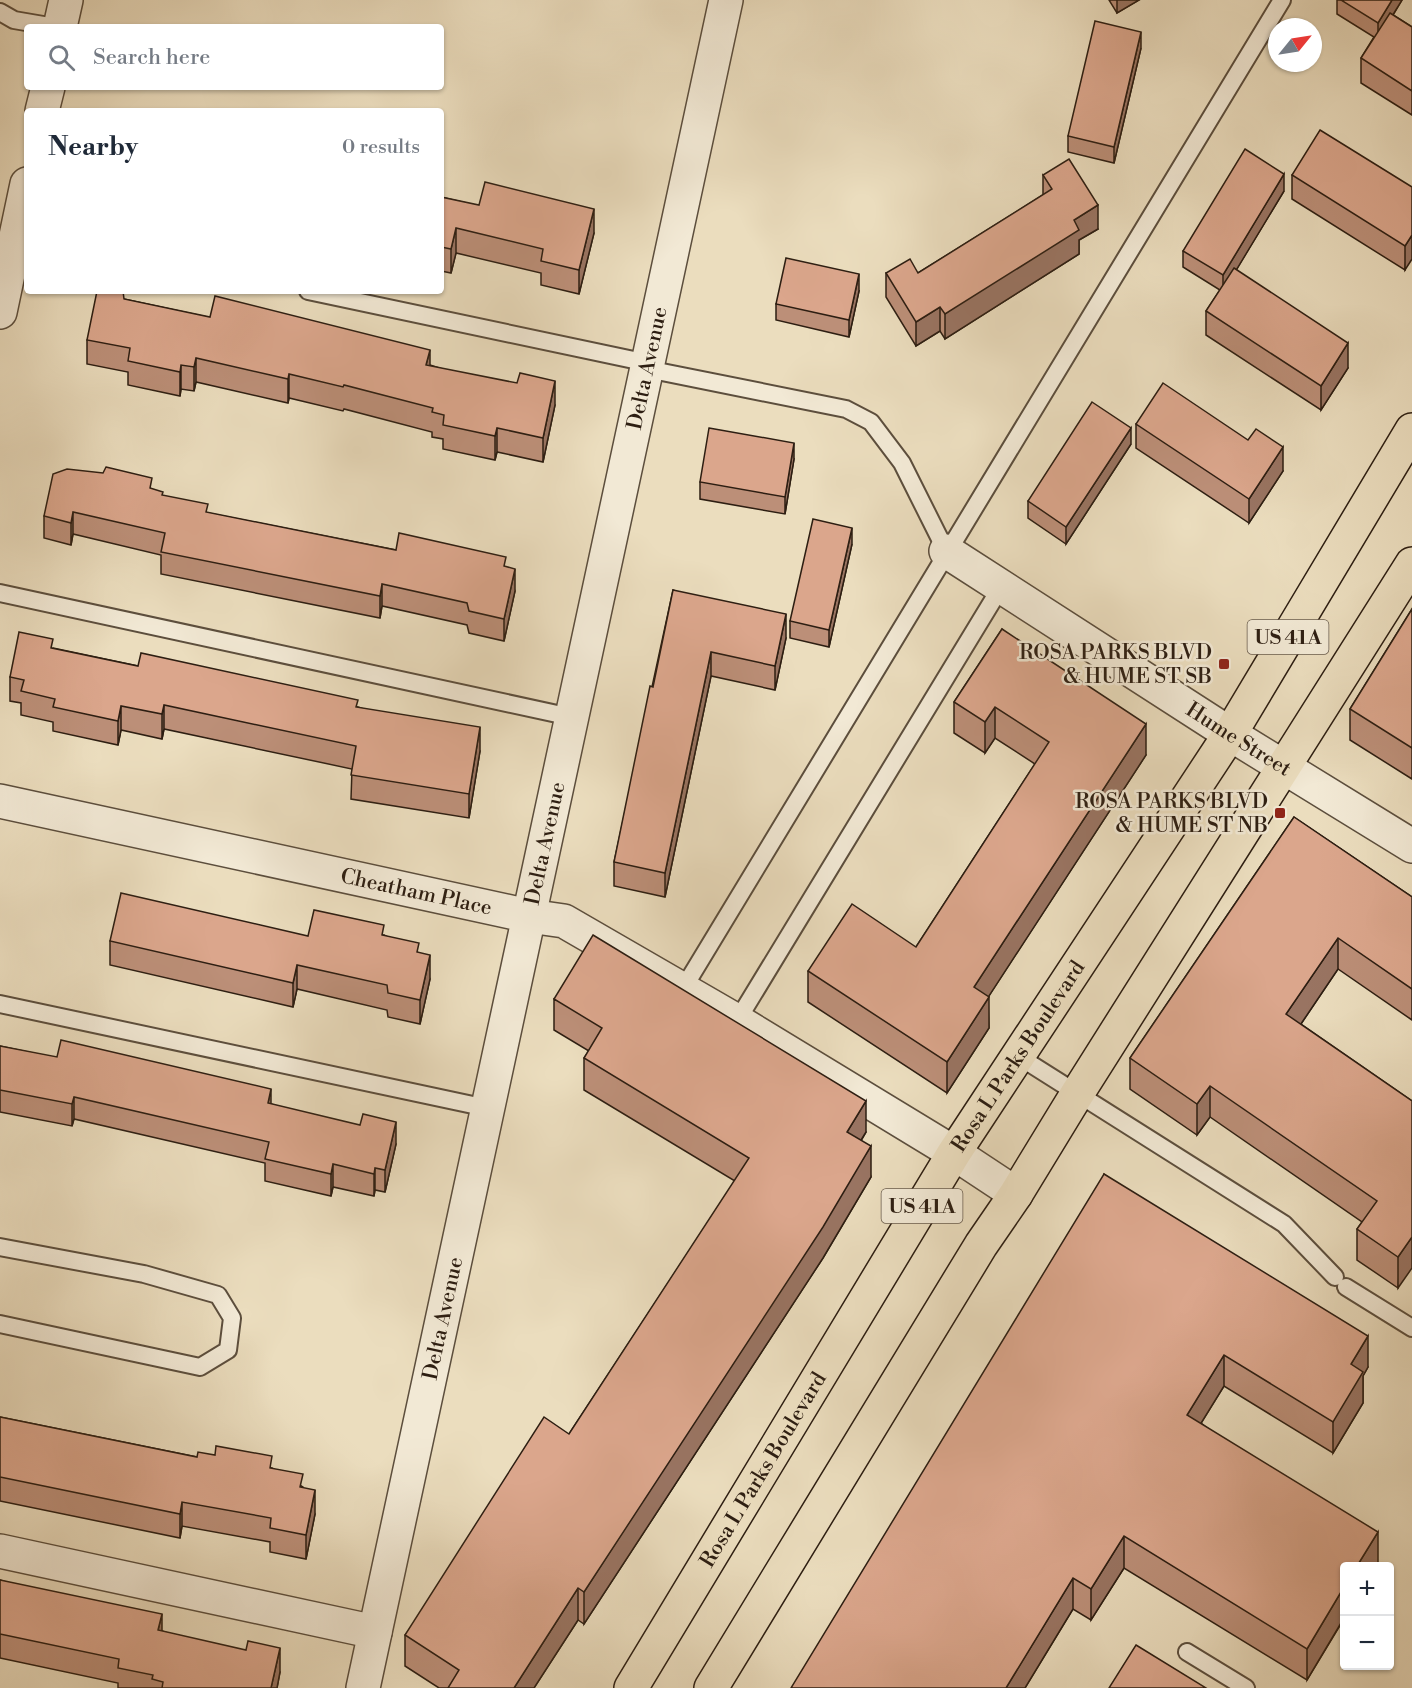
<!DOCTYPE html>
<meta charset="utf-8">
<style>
:root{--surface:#fff;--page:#f2f2f3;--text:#1f2937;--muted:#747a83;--line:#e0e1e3}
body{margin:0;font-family:"Libre Bodoni",serif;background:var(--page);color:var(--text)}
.controls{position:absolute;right:18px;bottom:18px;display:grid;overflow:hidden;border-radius:6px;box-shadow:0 2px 4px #0004}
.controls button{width:54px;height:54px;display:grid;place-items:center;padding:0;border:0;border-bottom:2px solid var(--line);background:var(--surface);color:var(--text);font:30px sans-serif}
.compass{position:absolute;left:1268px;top:18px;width:54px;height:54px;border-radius:50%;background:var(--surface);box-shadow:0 2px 4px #0004;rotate:60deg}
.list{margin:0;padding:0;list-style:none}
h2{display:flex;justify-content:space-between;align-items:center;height:78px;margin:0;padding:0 24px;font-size:26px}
h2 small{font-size:20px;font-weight:400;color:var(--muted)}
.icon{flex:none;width:33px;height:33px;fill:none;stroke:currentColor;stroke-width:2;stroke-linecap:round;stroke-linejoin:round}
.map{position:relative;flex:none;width:1412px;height:1688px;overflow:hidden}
.search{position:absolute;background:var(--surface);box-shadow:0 2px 4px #0004;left:24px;top:24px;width:420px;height:66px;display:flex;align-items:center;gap:15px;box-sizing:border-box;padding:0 21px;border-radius:6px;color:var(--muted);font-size:22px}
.panel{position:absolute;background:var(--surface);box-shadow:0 2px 4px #0004;left:24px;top:108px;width:420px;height:186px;border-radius:6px}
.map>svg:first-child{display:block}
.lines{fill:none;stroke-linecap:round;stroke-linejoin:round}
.service-casing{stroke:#5c4e3d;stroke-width:20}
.minor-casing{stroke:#5c4e3d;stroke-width:36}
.primary-casing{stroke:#2d1e12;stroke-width:36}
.service{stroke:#f2e9d5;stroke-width:16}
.minor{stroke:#f2e9d5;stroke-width:33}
.primary{stroke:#ebddbe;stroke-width:33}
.wall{fill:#bc8f78;stroke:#2d1e12;stroke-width:1.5}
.shaded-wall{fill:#997462;stroke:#2d1e12;stroke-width:1.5}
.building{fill:#dba68c;stroke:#2d1e12;stroke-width:1.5}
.poi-dot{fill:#8f2418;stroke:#f2e9d5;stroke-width:2}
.labels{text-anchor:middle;stroke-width:5;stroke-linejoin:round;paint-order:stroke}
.shield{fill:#f2e9d5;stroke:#685b4c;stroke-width:1.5}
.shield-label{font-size:20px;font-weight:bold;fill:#2d1e12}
.street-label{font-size:21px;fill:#2d1e12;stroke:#f2e9d5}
.poi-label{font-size:21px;fill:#2d1e12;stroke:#f2e9d5;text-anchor:end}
</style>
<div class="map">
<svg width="1412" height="1688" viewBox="0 0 1412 1688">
<rect width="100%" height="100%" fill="#ebddbe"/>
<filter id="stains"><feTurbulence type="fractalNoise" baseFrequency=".00333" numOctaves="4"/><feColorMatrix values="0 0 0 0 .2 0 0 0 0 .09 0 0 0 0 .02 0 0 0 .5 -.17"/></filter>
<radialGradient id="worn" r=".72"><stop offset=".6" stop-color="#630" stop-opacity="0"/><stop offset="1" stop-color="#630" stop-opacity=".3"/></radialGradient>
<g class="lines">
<!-- service casing -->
<g class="service-casing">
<g id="service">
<path d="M0 12 14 20 55 27"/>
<path d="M308 291 648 363"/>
<path d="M647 369 846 409 871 422 902 463 946 551"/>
<path d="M0 593 571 717"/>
<path d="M683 989 1282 0"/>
<path d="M0 1004 487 1108"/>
<path d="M737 1021 1001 587"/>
<path d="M1018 1056 1284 1224 1335 1277"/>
<path d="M0 1247 144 1274 218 1295 232 1318 228 1350 200 1367 0 1324"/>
<path d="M1346 1287 1412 1328"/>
<path d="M1187 1652 1246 1688"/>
</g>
</g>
<!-- minor casing -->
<g class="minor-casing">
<g id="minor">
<path d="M60 27 66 0"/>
<path d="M42 111 48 87"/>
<path d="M0 312 27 184"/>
<path id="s1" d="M946 551 1230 734 1412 846"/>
<path id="s2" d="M0 801 529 916 564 921 737 1021 954 1153 1016 1194"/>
<path d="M0 1551 375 1632"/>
<path id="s3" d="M363 1688 726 0"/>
</g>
</g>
<!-- primary casing -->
<g class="primary-casing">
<g id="primary">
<path id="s4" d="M631 1688 954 1153 1230 734 1412 430"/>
<path d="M711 1688 981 1245 1016 1194 1077 1094 1412 564"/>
</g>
</g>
<!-- service -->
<use href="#service" class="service"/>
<!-- minor -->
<use href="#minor" class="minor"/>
<!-- primary -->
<use href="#primary" class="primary"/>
</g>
<!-- wall -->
<g class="wall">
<path d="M1109 0H1139L1117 13Z"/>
<path d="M1337 0H1402L1393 15 1412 27V115L1361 83V58L1374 37 1337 14Z"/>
<path d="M1141 48 1114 163 1068 152V136Z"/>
<path d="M1043 175 1098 229 1079 240V254L945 339 940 331 916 346 886 297V273H918L1043 195Z"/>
<path d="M1292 175 1412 187 1405 270 1292 199Z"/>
<path d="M1284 191 1236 270 1348 368 1321 410 1206 335V311L1220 290 1183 267V251Z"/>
<path d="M441 197 594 233 579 294 541 285V273L456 253 451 273 441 271Z"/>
<path d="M859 291 849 337 776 320V304Z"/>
<path d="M124 299 430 365 555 405 543 462 497 452 495 460 443 449V439L432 437V432L344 409 343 411 289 398 288 403 196 382 194 391 181 389 180 396 128 385V372L87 364V340Z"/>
<path d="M1136 424 1283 471 1249 523 1136 448Z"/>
<path d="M1131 444 1066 544 1028 518V501Z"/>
<path d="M794 459 785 514 700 499V482Z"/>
<path d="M152 489 163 496 208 513 396 550 506 567 515 591 504 641 469 633 467 625 382 606 380 618 161 574V555L73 534 71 545 44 538V516Z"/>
<path d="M852 544 829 647 790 638V621Z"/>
<path d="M673 590 786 638 775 690 711 676 665 897 614 886V862Z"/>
<path d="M1412 609V779L1350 740V709Z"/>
<path d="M1002 629 1146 755 988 997 989 1028 947 1093 808 1002V971L916 947 1035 764 995 738 985 753 954 733V702Z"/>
<path d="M53 648 138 666 358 707 480 751 469 818 351 799 352 769 164 729 162 739 121 730 118 745 53 731V722L21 715V703L10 701V677Z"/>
<path d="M1294 817 1412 897V1020L1338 969 1301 1024 1412 1101 1398 1288 1357 1260V1229L1362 1222 1210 1117 1197 1135 1130 1089V1058Z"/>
<path d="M384 935 419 953 430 979 420 1024 388 1017 387 1010 297 989 293 1007 110 965V941L308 936Z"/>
<path d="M554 999 866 1132 861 1141 871 1177 823 1258 584 1624 578 1620 534 1688H439L405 1666V1635L569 1434 735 1181 584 1090V1058L589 1051 554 1030Z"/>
<path d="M0 1046 271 1104 396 1144 385 1192 375 1190 374 1196 333 1187 331 1196 265 1181V1163L74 1119 72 1126 0 1112Z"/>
<path d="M1104 1174 1368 1367 1363 1376V1403L1333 1453 1224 1386 1201 1423 1378 1563 1307 1680 1124 1568 1091 1620 1073 1609 1025 1688Z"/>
<path d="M0 1417 197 1457 272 1468 303 1487 315 1514 306 1559 270 1552V1542L182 1526 180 1538 0 1501Z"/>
<path d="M0 1580 162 1631 280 1672 277 1688H118V1683L0 1658Z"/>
</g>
<!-- shaded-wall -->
<g class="shaded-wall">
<path d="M1117 0H1139L1117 13Z"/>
<path d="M1392 0H1402L1378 39V23Z"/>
<path d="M1141 32V48L1114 163V147Z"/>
<path d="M1284 174V191L1223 292V275Z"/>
<path d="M1098 205V229L1079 240V254L945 339V314L1074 220Z"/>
<path d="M594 209V233L579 294V270Z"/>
<path d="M456 228V253L451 273V249Z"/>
<path d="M1412 235V259L1405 270V246Z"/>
<path d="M859 274V291L849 337V320Z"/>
<path d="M940 307V331L916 346V322Z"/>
<path d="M1348 343V368L1321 410V386Z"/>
<path d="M430 350V374L426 365Z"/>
<path d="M196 358V382L194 391V367Z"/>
<path d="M181 365V389L180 396V372Z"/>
<path d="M289 374V398L288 403V379Z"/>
<path d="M555 381V405L543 462V438Z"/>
<path d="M497 428V452L495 460V436Z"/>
<path d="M1131 428V444L1066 544V527Z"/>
<path d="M794 443V459L785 514V497Z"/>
<path d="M1283 447V471L1249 523V499Z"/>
<path d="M73 512V534L71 545V523Z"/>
<path d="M852 528V544L829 647V630Z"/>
<path d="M515 569V591L504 641V619Z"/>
<path d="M382 584V606L380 618V596Z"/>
<path d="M786 614V638L775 690V666Z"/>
<path d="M711 652V676L665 897V873Z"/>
<path d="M164 705V729L162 739V714Z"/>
<path d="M121 706V730L118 745V721Z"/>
<path d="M995 707V738L985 753V722Z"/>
<path d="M1146 724V755L974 1019V987Z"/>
<path d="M480 727V751L469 818V794Z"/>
<path d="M1338 938V969L1286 1046V1014Z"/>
<path d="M430 955V979L420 1024V1000Z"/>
<path d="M297 965V989L293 1007V983Z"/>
<path d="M989 997V1028L947 1093V1062Z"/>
<path d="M1210 1086V1117L1197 1135V1104Z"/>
<path d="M271 1089V1111L268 1103Z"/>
<path d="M74 1097V1119L72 1126V1104Z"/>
<path d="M866 1101V1132L847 1163V1132Z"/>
<path d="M396 1122V1144L385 1192V1170Z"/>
<path d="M871 1146V1177L823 1258 584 1624V1592Z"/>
<path d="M333 1164V1187L331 1196V1174Z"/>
<path d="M375 1168V1190L374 1196V1174Z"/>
<path d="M1412 1237V1268L1398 1288V1257Z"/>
<path d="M1368 1336V1367L1363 1376V1403L1333 1453V1422L1351 1364Z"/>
<path d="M1224 1355V1386L1187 1446V1415Z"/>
<path d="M315 1490V1514L306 1559V1535Z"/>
<path d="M182 1502V1526L180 1538V1514Z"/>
<path d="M1378 1532V1563L1376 1566H1357Z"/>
<path d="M1124 1536V1568L1091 1620V1589Z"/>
<path d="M1073 1578V1609L1025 1688H1006Z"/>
<path d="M1344 1587V1618L1307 1680V1649Z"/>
<path d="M578 1588V1620L534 1688H514Z"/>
<path d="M162 1614V1638L158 1630Z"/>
<path d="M280 1648V1672L277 1688H271Z"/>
</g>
<!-- building -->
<g class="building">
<path d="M1341 0H1392L1378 23Z"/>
<path d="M1390 13 1412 27V91L1361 58Z"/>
<path d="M1095 21 1141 32 1114 147 1068 136Z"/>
<path d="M1320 130 1412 187V235L1405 246 1292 175Z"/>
<path d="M1245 149 1284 174 1223 275 1183 251Z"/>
<path d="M1069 159 1098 205 1074 220 1079 230 945 314 940 307 916 322 886 273 910 259 918 273 1052 189 1043 175Z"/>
<path d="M485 182 594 209 579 270 541 261 543 249 456 228 451 249 441 247V197L479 205Z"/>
<path d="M786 258 859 274 849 320 776 304Z"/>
<path d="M1234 268 1348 343 1321 386 1206 311Z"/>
<path d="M97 291H123L124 299 210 317 215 296 430 350 426 365 517 383 520 373 555 381 543 438 497 428 495 436 443 425 444 415 432 412 433 408 344 385 343 387 289 374 288 379 196 358 194 367 181 365 180 372 128 361 130 348 87 340Z"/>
<path d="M1163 383 1248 440 1256 429 1283 447 1249 499 1136 424Z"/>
<path d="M1092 402 1131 428 1066 527 1028 501Z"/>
<path d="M709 428 794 443 785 497 700 482Z"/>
<path d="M106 467 152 478 150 488 163 492 162 495 208 504 206 512 396 550 399 533 506 557 504 566 515 569 504 619 469 611 467 603 382 584 380 596 161 552 165 533 73 512 71 523 44 516 53 474 67 469 103 473Z"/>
<path d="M813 519 852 528 829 630 790 621Z"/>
<path d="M673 590 786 614 775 666 711 652 665 873 614 862 650 686 653 687Z"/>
<path d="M1412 609V748L1350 709Z"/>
<path d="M1002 629 1146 724 974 987 989 997 947 1062 808 971 852 904 916 947 1049 742 995 707 985 722 954 702Z"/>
<path d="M19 632 53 639 51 648 138 666 141 653 358 700 356 707 480 727 469 794 351 775 356 746 164 705 162 714 121 706 118 721 53 707 55 699 21 691 24 680 10 677Z"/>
<path d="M1294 817 1412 897V989L1338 938 1286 1014 1412 1101V1237L1398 1257 1357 1229 1377 1201 1210 1086 1197 1104 1130 1058Z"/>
<path d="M121 893 308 936 314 910 384 925 382 935 419 943 417 952 430 955 420 1000 388 993 387 985 297 965 293 983 110 941Z"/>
<path d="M593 935 866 1101 847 1132 871 1146 823 1227 584 1592 578 1588 514 1688H448L459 1670 405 1635 544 1417 569 1434 749 1158 584 1058 602 1028 554 999Z"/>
<path d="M61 1040 271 1089 268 1103 360 1125 363 1114 396 1122 385 1170 375 1168 374 1174 333 1164 331 1174 265 1159 269 1142 74 1097 72 1104 0 1090V1046L57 1057Z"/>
<path d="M1104 1174 1368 1336 1351 1364 1363 1372 1333 1422 1224 1355 1187 1415 1378 1532 1357 1566H1344V1587L1307 1649 1124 1536 1091 1589 1073 1578 1006 1688H791Z"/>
<path d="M0 1417 197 1457 198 1452 215 1455 216 1446 272 1456 270 1468 303 1474 300 1487 315 1490 306 1535 270 1528 271 1518 182 1502 180 1514 0 1477Z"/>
<path d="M0 1580 162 1614 158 1630 246 1650 248 1641 280 1648 271 1688H162L163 1682 152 1679 153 1675 118 1668 119 1659 0 1634Z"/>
<path d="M1136 1645 1206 1688H1109Z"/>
</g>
<!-- markers -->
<g class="poi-dot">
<rect x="1218" y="658" width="12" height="12" rx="3"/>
<rect x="1274" y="807" width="12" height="12" rx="3"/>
</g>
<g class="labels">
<!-- shield labels -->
<g class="shield">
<rect x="1247.5" y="620" width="81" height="34" rx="4.5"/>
<rect x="881.5" y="1189" width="81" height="34" rx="4.5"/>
</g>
<g class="shield-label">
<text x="1288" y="644">US 41A</text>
<text x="922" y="1213">US 41A</text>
</g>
<!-- street labels -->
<g class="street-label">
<text dy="7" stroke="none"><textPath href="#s3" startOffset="1350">Delta Avenue</textPath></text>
<text dy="7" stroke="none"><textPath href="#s1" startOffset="348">Hume Street</textPath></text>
<text dy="7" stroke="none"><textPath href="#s3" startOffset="864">Delta Avenue</textPath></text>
<text dy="7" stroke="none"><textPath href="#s2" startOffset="426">Cheatham Place</textPath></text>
<text dy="7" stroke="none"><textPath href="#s4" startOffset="741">Rosa L Parks Boulevard</textPath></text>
<text dy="7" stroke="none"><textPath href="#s3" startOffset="378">Delta Avenue</textPath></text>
<text dy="7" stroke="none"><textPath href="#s4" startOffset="255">Rosa L Parks Boulevard</textPath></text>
</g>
<!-- poi labels -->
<g class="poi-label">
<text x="1212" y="659">ROSA PARKS BLVD<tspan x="1212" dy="24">&amp; HUME ST SB</tspan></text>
<text x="1268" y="808">ROSA PARKS BLVD<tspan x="1268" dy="24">&amp; HUME ST NB</tspan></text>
</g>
</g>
<rect width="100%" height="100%" filter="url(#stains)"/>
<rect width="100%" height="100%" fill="url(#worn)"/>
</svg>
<div class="controls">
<button>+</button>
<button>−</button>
</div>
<svg class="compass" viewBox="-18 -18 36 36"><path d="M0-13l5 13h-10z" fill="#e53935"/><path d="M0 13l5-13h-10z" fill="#747a83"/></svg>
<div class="search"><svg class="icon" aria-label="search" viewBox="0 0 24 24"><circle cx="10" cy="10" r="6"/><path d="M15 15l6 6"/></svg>Search here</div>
<section class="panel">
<h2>Nearby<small>0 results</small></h2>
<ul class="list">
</ul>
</section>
</div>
